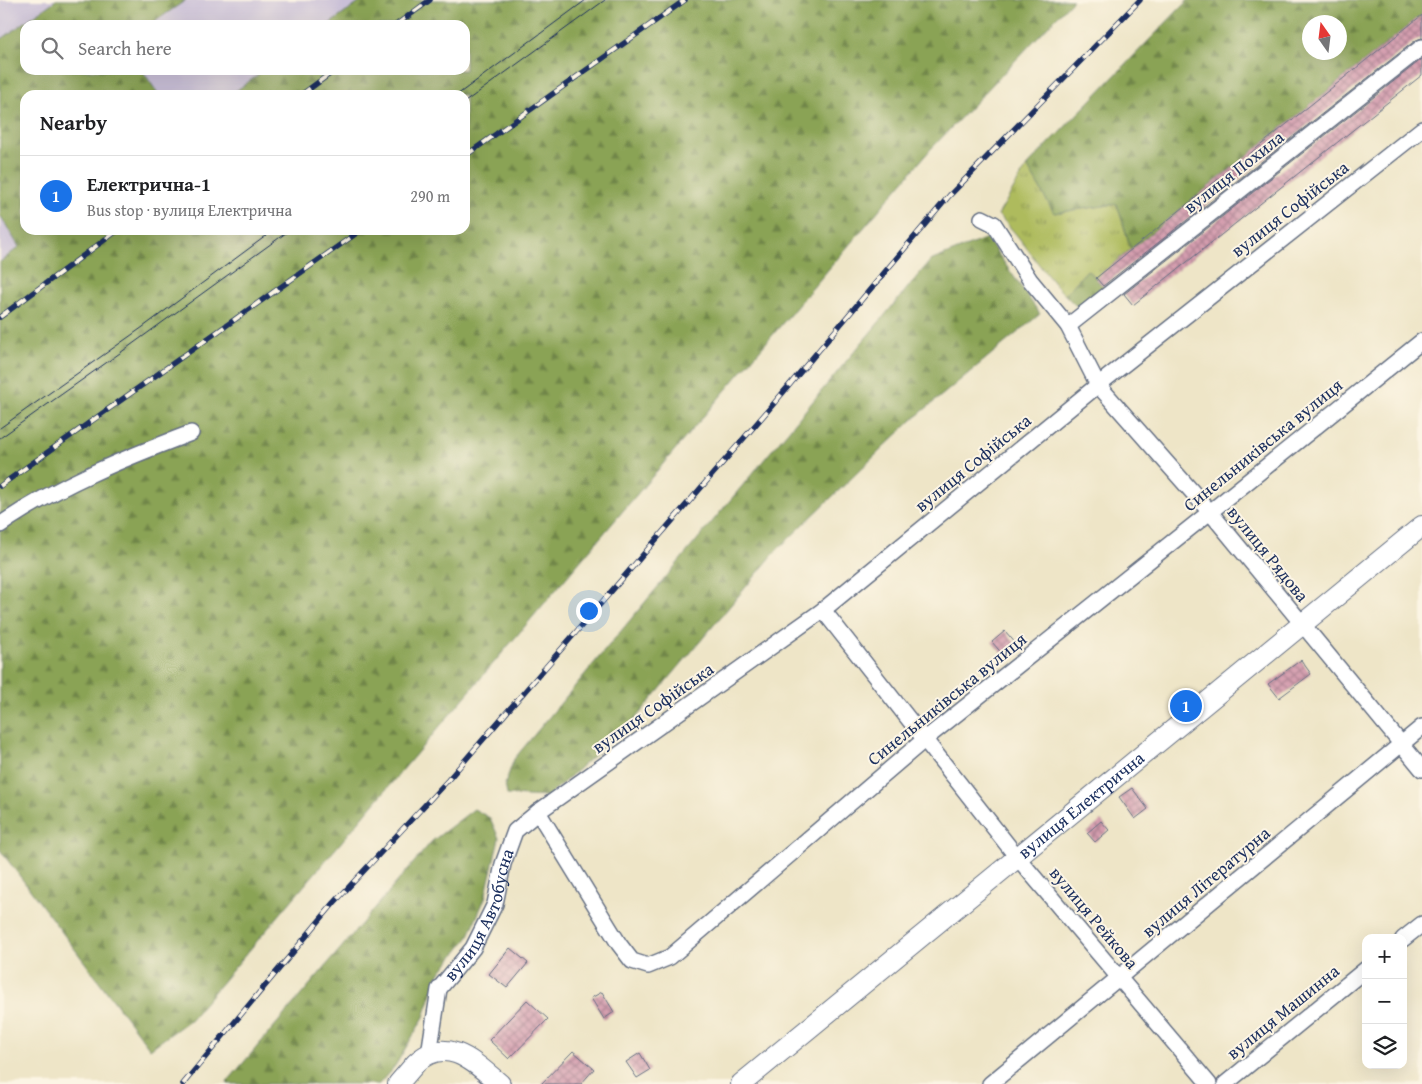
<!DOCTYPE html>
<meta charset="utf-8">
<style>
:root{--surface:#fff;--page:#f2f2f2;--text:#202124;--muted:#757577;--line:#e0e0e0;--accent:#1a73e8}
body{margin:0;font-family:"Gentium Book Plus",serif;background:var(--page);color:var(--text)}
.controls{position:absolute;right:15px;bottom:15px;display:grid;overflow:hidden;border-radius:10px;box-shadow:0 5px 20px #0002}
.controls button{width:45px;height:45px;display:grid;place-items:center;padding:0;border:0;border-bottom:1px solid var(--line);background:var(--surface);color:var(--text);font:25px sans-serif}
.compass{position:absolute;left:1302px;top:15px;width:45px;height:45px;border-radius:50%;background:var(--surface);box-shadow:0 5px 20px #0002;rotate:346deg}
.you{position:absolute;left:588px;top:610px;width:18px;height:18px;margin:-12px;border:4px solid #fff;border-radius:50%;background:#1a73e8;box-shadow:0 0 0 8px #1a73e833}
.badge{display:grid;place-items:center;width:32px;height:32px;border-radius:50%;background:var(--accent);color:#fff;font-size:16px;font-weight:700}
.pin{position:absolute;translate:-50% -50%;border:2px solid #fff;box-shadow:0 1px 5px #0006}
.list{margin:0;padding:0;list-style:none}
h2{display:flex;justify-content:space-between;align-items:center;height:65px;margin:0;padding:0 20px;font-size:21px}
h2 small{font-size:16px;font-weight:400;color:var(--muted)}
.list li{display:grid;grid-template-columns:32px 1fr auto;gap:15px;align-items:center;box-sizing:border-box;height:80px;padding:0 20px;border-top:1px solid var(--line)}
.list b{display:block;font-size:19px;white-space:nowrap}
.list p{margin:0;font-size:16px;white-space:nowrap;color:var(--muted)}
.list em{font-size:16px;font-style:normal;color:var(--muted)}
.icon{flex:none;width:28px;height:28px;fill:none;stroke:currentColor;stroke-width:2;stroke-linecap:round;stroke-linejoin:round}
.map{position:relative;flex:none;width:1422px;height:1084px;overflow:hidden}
.search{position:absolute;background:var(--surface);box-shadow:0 5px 20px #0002;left:20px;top:20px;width:450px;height:55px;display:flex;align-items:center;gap:12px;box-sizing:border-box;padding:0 18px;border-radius:15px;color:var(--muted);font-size:19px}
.panel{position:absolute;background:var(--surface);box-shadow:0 5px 20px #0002;left:20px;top:90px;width:450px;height:145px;border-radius:15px}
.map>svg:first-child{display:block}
.industrial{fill:#c9bfd7}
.grass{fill:url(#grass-tufts);stroke:#64755e}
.forest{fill:url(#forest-firs);stroke:#526959;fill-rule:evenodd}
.building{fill:url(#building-cross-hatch)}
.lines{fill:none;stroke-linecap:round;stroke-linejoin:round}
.minor-casing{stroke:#656f83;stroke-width:18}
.tertiary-casing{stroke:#656f83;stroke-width:22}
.minor{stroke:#fff;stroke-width:15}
.tertiary{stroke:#fff;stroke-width:20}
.tram{stroke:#1b2f5e;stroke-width:1}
.rail-casing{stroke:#1b2f5e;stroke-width:5.5}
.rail{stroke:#fcf5e5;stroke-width:4;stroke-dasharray:11;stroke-linecap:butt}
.labels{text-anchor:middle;stroke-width:4;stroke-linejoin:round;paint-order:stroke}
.street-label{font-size:18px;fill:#1b2f5e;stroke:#fcf5e5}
</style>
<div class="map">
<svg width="1422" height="1084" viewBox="0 0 1422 1084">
<defs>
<pattern id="grass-tufts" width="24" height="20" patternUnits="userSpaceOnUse" patternTransform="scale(1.25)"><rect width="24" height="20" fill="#aebb5d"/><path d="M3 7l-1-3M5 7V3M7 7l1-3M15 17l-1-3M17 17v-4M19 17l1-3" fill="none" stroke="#8d9850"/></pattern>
<pattern id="forest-firs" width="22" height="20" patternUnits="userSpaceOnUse" patternTransform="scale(1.25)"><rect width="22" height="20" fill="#8aa354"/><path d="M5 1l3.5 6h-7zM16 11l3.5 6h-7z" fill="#708549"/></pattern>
<pattern id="building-cross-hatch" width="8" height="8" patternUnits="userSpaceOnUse" patternTransform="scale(1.25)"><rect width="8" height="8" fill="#d49dae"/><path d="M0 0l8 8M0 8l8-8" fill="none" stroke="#ab8091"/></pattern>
</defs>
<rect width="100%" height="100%" fill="#fcf5e5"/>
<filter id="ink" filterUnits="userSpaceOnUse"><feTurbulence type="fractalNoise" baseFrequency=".02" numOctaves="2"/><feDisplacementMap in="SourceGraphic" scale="10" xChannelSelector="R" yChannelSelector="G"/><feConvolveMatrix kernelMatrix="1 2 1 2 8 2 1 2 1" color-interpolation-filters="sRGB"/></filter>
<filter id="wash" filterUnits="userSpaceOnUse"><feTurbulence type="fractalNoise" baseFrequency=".0096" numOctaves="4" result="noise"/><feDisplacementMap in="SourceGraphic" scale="20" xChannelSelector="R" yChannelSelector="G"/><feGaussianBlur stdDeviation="1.12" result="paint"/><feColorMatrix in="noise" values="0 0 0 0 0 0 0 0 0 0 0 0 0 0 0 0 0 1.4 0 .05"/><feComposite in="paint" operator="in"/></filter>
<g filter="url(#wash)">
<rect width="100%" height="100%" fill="#eee5c7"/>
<!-- industrial -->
<path class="industrial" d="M0 0H369L337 25H25V70H279L247 95H25V230H74L0 288Z"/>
<!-- grass -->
<path class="grass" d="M1027 166 1054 213 1117 204 1131 249 1096 278 1087 270 1065 295C1040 271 1024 239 998 215Z"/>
<!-- forest -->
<g class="forest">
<path d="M56 0H186L150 25H25V70H142L159 95H25V230H465V95H230L265 70H465V25H328L363 0H1073L930 150 190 1020 150 1049 0 850V262L19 247 0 215V40Z"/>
<path d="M1188 0H1422V15L1131 249 1117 204 1054 213 1027 166ZM1310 22H1340V52H1310Z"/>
<path d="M987 238 1040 314 912 420 777 550 635 719 547 797 507 795 505 784 514 759 930 261Z"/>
<path d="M1087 270 1107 290 1087 306 1075 305 1065 295Z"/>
<path d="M474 809 490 818 499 838 485 898 468 938 438 975 424 1017 395 1066 379 1084H228L227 1082 432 841Z"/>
</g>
<g id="blocks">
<!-- building -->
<g class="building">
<path d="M1422 15V38L1416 40 1103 286 1096 278Z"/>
<path d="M1422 59V75L1133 305 1124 294Z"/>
<path d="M1005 631 1018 646 1005 657 992 642Z"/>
<path d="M1301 660 1311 674 1279 698 1268 684Z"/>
<path d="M1132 788 1148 809 1135 819 1119 797Z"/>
<path d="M1101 821 1109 830 1095 842 1087 833Z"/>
<path d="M510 948 528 963 507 988 489 974Z"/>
<path d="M602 992 614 1012 604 1019 591 998Z"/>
<path d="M527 1000 548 1019 509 1059 489 1040Z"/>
<path d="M573 1051 594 1069 581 1084H541Z"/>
<path d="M640 1053 650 1070 637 1078 626 1062Z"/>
</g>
</g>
</g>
<g filter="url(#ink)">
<use href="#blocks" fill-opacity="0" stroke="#656f83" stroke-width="1"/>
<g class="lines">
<!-- minor casing -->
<g class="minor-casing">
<g id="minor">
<path d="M982 218 994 224 1030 280 1068 326 1098 385 1210 512 1422 769"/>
<path d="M1068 326 1422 47"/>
<path d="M0 525C58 485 125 458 191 433"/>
<path d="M823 610 1017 857 1209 1084"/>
<path d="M538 812 619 944 632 961 648 966 670 957 924 740 1210 512 1422 341"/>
<path d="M1403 939 1422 924"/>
<path id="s1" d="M429 1054 439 989 473 948 495 904 503 864 515 831 538 812 823 610 1098 385 1422 129"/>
<path d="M990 1084 1422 727"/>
<path d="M1225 1084 1366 969"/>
</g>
</g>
<!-- tertiary casing -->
<g class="tertiary-casing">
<g id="tertiary">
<path d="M398 1084C404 1077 410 1070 416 1063 447 1034 475 1063 500 1084"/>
<path id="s2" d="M741 1084 1422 526"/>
</g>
</g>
<!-- minor -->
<use href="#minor" class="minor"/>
<!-- tertiary -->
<use href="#tertiary" class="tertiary"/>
<!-- tram -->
<g class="tram">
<path d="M457 95 586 0"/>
<path d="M465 102 605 0"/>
<path d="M0 428 143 327 274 230"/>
<path d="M0 438 120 353 290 230"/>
</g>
<!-- rail casing -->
<g class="rail-casing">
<g id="rail">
<path d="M396 25 430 0"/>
<path d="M301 95 335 70"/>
<path d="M465 156 685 0"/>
<path d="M0 317 118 230"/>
<path d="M0 486 361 230"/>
<path d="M183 1084 334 903 448 780 770 408 949 196 1140 0"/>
</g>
</g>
<!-- rail -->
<use href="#rail" class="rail"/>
</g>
</g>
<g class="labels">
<!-- street labels -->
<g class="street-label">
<text transform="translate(1234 172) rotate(-38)" y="6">вулиця Похила</text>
<text transform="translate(1290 209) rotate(-38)" y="6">вулиця Софійська</text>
<text transform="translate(1263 445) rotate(-39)" y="6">Синельниківська вулиця</text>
<text transform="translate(973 463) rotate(-39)" y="6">вулиця Софійська</text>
<text transform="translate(1268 554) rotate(51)" y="6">вулиця Рядова</text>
<text transform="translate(947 699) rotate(-39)" y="6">Синельниківська вулиця</text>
<text transform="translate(653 708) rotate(-35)" y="6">вулиця Софійська</text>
<text dy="6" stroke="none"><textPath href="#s2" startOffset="440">вулиця Електрична</textPath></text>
<text transform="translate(1206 882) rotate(-40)" y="6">вулиця Літературна</text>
<text dy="6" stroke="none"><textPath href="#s1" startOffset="152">вулиця Автобусна</textPath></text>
<text transform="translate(1094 918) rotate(50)" y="6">вулиця Рейкова</text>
<text transform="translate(1283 1012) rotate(-39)" y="6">вулиця Машинна</text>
</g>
</g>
</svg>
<div class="controls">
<button>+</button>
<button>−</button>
<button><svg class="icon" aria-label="layers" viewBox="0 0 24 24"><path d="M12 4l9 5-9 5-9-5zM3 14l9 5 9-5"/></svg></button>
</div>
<svg class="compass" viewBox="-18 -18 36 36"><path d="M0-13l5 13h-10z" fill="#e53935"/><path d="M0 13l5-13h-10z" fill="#757577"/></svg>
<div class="you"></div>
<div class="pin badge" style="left:1186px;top:706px">1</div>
<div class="search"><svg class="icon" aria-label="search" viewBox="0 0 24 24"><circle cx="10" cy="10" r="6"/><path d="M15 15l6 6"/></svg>Search here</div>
<section class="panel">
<h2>Nearby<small></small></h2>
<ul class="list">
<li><span class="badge">1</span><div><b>Електрична-1</b><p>Bus stop · вулиця Електрична</p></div><em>290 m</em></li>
</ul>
</section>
</div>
